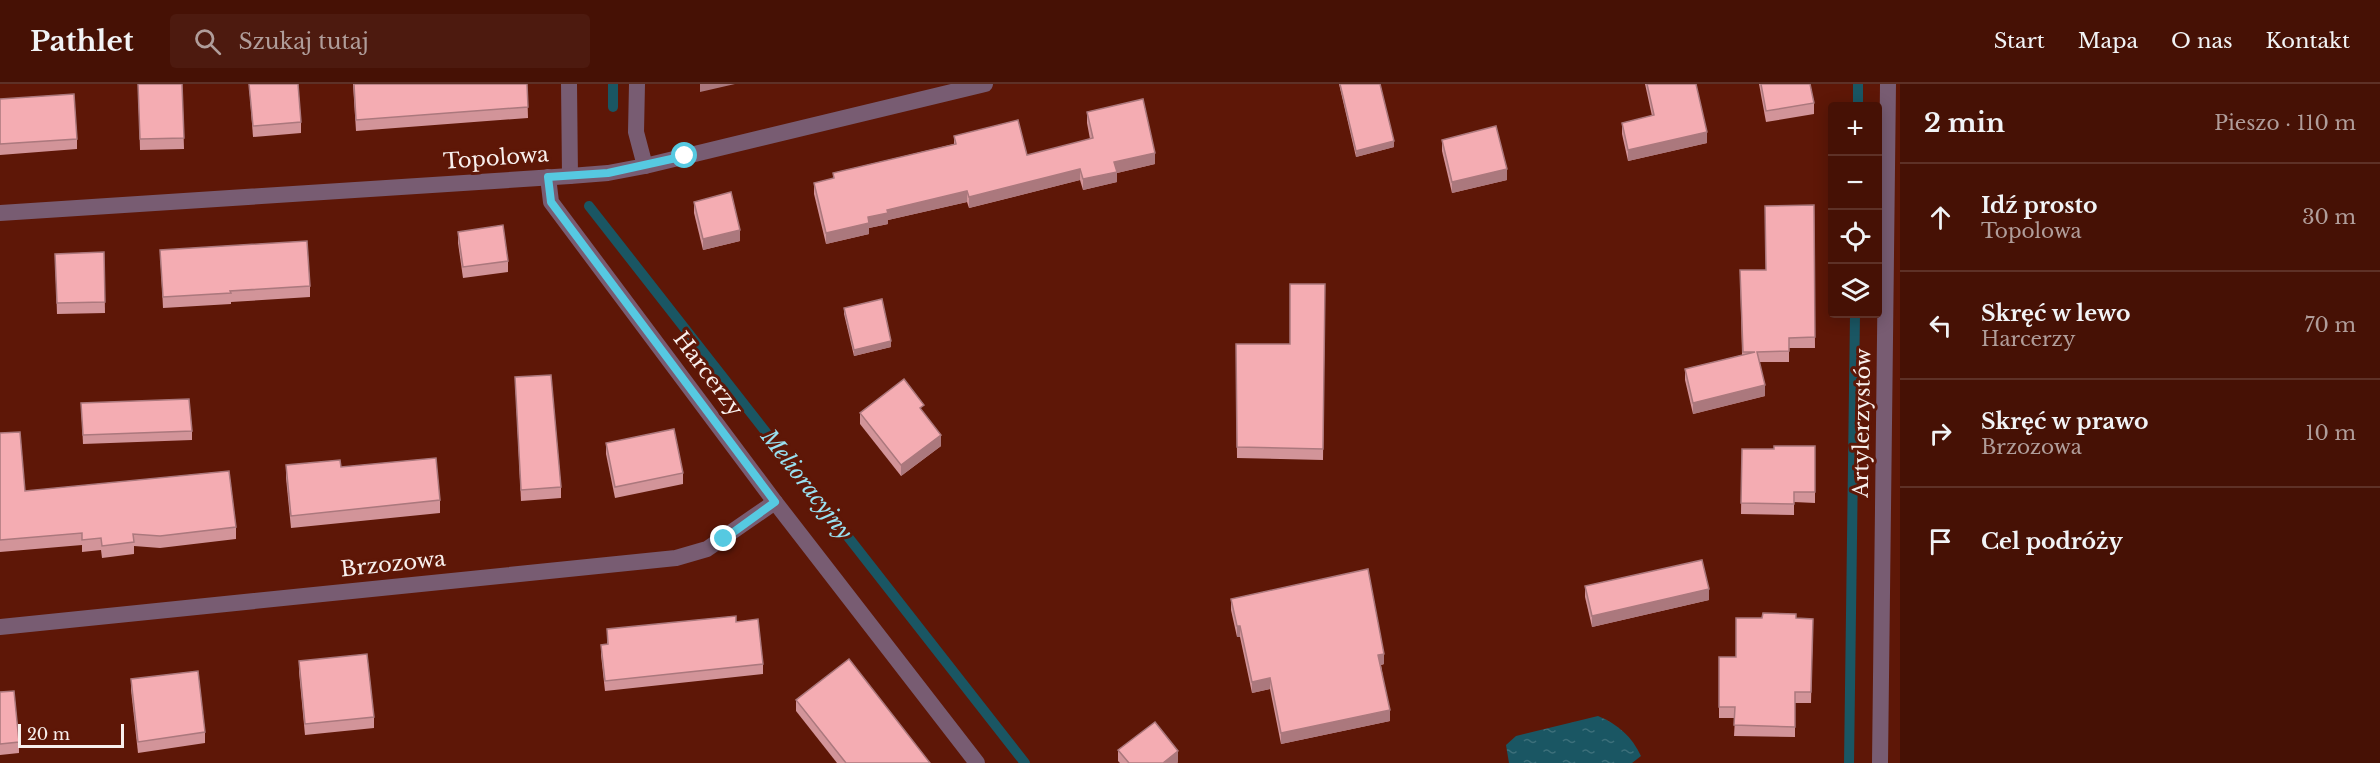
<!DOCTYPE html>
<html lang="pl">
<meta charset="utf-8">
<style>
:root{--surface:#461105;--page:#4d1a0f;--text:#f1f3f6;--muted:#b09d9a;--line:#5e3127}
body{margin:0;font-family:"Libre Baskerville",serif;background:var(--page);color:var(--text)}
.controls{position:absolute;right:18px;top:18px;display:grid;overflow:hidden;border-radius:6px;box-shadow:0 3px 15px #0003}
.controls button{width:54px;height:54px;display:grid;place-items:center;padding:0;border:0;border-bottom:2px solid var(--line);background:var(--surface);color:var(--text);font:30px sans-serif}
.scale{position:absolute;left:18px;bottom:15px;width:106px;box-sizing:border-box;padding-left:6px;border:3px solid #f8efed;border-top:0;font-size:16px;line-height:21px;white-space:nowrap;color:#f8efed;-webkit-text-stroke:4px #5e1707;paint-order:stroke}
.stop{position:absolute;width:18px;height:18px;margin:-14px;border:4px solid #56c9e1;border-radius:50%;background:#fff}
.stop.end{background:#56c9e1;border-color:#fff;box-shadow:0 2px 6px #0008}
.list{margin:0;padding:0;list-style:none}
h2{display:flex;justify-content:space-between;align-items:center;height:78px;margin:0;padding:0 24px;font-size:26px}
h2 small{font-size:20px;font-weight:400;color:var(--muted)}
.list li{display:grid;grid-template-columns:39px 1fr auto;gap:18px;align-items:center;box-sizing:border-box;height:108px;padding:0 24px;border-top:2px solid var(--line)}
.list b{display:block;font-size:22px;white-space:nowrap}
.list p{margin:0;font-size:20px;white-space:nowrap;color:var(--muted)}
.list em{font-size:20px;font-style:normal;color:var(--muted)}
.icon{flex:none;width:33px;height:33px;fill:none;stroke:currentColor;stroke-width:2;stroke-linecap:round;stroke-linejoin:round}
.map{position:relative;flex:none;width:1900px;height:679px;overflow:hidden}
header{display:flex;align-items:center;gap:36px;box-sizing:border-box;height:84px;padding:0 30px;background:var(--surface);border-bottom:2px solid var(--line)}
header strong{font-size:28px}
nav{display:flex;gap:33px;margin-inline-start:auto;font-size:21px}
.search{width:420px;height:54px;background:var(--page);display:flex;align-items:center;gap:15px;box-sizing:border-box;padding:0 21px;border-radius:6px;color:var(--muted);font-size:22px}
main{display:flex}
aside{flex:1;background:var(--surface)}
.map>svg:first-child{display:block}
.water{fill:url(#water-ripples)}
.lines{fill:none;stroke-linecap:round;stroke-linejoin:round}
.stream{stroke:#1a5663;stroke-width:10}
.minor{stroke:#785c72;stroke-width:16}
.tertiary{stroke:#785c72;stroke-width:16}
.wall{fill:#d29499}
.shaded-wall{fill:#ab787d}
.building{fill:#f4acb2;stroke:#ab787d;stroke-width:1.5}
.route{stroke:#56c9e1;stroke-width:8}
.labels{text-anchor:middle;stroke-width:6;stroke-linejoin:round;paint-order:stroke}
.street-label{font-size:21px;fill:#f8efed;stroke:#5e1707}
.water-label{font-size:22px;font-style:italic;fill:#99e1f1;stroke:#5e1707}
</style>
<header>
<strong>Pathlet</strong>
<div class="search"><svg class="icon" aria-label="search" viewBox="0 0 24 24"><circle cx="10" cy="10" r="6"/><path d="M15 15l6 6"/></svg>Szukaj tutaj</div>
<nav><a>Start</a><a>Mapa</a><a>O nas</a><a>Kontakt</a></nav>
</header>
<main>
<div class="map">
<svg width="1900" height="679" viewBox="0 0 1900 679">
<defs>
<pattern id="water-ripples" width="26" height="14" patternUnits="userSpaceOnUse" patternTransform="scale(1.5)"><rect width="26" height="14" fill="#1a5663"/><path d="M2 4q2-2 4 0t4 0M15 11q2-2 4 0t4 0" fill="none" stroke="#3c6f7a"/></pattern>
</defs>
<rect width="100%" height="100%" fill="#5e1707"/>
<!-- water -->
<path class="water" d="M1598 632C1618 640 1632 653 1641 672L1632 679H1509L1506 661 1516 652Z"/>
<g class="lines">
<!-- stream -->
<g class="stream">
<path d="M1858 22V0"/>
<path d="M613 23V0"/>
<path d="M589 122 1025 679"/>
<path d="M1849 679 1855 230"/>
</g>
<!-- minor -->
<g class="minor">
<path d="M645 82 985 0"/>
<path d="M0 543 676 474 707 465 775 418"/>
<path d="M1880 679 1888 0"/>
</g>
<!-- tertiary -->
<g class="tertiary">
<path d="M569 0 570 92"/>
<path d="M548 93 551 118 775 418 977 679"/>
<path d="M0 129 570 92 608 89 645 82 636 48 637 0"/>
</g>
</g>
<!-- wall -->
<g class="wall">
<path d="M138 0H182L184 65 140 66Z"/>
<path d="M249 0 301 38V49L253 53Z"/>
<path d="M353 0H527L528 34 356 47Z"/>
<path d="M1339 0H1380L1394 63 1356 73Z"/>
<path d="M1645 0H1696L1707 59 1628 77 1622 50V39L1652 32Z"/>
<path d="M1759 0H1810L1814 19V30L1766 38Z"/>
<path d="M0 15 77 55V65L0 71Z"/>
<path d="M1087 28 1155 80 1117 89V98L1083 106 1080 96 969 124 967 118 888 136V140L869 144V150L826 160 814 110V99L833 95V89L954 60V52L1027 71 1090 55 1087 39Z"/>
<path d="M1442 56 1507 96 1452 109 1442 67Z"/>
<path d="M694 118 740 157 703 166 694 129Z"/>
<path d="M1814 121 1815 264H1789V278H1759L1765 312 1693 330 1685 296V285L1742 271 1740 186H1766Z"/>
<path d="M458 148 508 177V188L463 194 458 159Z"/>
<path d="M160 166 310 202V213L231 218V220L163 224Z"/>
<path d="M104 168 105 229 57 230 55 170Z"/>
<path d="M1325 200 1323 376 1237 374 1236 260H1290Z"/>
<path d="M844 224 891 263 854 272 844 230Z"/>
<path d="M515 293 561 403V414L521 417Z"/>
<path d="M81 319 192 347V356L83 360Z"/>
<path d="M860 329 941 362 901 392 860 340Z"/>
<path d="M0 349 25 407 236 443V455L160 464 134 462V470L102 474 101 466 82 468V461L0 468Z"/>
<path d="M606 359 683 389V400L615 414 606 370Z"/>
<path d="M1815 362V419L1794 418V431L1741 430 1742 365H1774Z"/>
<path d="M286 381 341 383 440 416V429L291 444 286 394Z"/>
<path d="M1585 502 1709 516 1592 543 1585 513Z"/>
<path d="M1231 515 1384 580 1381 581 1390 637 1281 660 1270 605 1252 609 1240 553H1237L1231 526Z"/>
<path d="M1796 534 1813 535 1811 619H1795V653L1734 652 1735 634H1719V623L1736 573Z"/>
<path d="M736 538 763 580V590L605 607 601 571V561L607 560V545Z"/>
<path d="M299 577 374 633V644L305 651 299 588Z"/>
<path d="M131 595 205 648V659L138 669 131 606Z"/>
<path d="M0 608 19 658V669L0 671Z"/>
<path d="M796 616 930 679H837L796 627Z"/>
<path d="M1118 666 1178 678 1177 679H1120L1118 677Z"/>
</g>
<!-- shaded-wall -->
<g class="shaded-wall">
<path d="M700 0H735L700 8Z"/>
<path d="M1707 48V59L1628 77V66Z"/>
<path d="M1394 57V63L1356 73V67Z"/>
<path d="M1155 69V80L1117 89V98L1083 106V95L1114 78Z"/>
<path d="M1080 85V96L969 124V113Z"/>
<path d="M1507 85V96L1452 109V98Z"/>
<path d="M967 107V118L888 136V140L869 144V150L826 160V149L868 133 887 126Z"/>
<path d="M740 146V157L703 166V155Z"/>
<path d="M891 257V263L854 272V266Z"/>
<path d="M1765 301V312L1693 330V319Z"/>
<path d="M941 351V362L901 392V381Z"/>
<path d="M1709 505V516L1592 543V532Z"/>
<rect x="1237" y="542" width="3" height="11"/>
<path d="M1384 570V580L1378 582V571Z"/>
<path d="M1270 594V605L1252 609V598Z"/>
<path d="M1390 626V637L1281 660V649Z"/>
<path d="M1178 667V678L1177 679H1163Z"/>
</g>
<!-- building -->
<g class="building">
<path d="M138 0H182L184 54 140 55Z"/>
<path d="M249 0H298L301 38 253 42Z"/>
<path d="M354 0H527L528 23 356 36Z"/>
<path d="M1340 0H1380L1394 57 1356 67Z"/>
<path d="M1647 0H1696L1707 48 1628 66 1622 39 1654 31Z"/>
<path d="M1761 0H1810L1814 19 1766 27Z"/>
<path d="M74 10 77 55 0 60V15Z"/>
<path d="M1143 15 1155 69 1114 78 1117 88 1083 95 1080 85 969 113 967 107 887 126 888 129 868 133 869 139 826 149 814 99 834 94 833 89 956 60 954 52 1018 36 1027 71 1093 54 1087 28Z"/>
<path d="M1496 42 1507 85 1452 98 1442 56Z"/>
<path d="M731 108 740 146 703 155 694 118Z"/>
<path d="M1814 121 1815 253 1789 254V267L1757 268 1765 301 1693 319 1685 285 1755 268H1743L1740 186H1766L1765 122Z"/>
<path d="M503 141 508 177 463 183 458 148Z"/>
<path d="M307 157 310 202 230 207 231 209 163 213 160 166Z"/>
<path d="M104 168 105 218 57 219 55 170Z"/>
<path d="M1290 200H1325L1323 365 1237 363 1236 260H1290Z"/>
<path d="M882 215 891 257 854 266 844 224Z"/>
<path d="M551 291 561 403 521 406 515 293Z"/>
<path d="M904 295 924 321 920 324 941 351 901 381 860 329Z"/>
<path d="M189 315 192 347 83 351 81 319Z"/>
<path d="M674 345 683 389 615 403 606 359Z"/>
<path d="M20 348 25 407 229 387 236 443 160 452 133 450 134 458 102 462 101 454 82 456V449L0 456V349Z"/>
<path d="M1774 362H1815V408H1794V420L1741 419 1742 365H1774Z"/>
<path d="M436 374 440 416 291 432 286 381 340 376 341 383Z"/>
<path d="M1702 476 1709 505 1592 532 1585 502Z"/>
<path d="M1368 485 1384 570 1378 571 1390 626 1281 649 1270 594 1252 598 1240 542H1237L1231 515Z"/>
<path d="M1763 529 1796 530V534L1813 535 1811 608H1795V643L1734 641 1735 623H1719V573H1736V534H1762Z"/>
<path d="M736 532V538L758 535 763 580 605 597 601 561 608 560 607 545Z"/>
<path d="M367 570 374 633 305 640 299 577Z"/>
<path d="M849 575 930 679H846L796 616Z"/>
<path d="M198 587 205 648 138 658 131 595Z"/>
<path d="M14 607 19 658 0 660V608Z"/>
<path d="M1155 638 1178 667 1163 679H1129L1118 666Z"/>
</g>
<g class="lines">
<!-- route -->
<path class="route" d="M685 72 608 89 548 93 551 118 775 418 724 455"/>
</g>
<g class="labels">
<!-- street labels -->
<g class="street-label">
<text transform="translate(496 74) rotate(-4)" y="7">Topolowa</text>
<text transform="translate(708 290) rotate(53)" y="7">Harcerzy</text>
<text transform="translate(1862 339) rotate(-89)" y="7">Artylerzystów</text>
<text transform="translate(393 480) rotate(-6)" y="7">Brzozowa</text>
</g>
<!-- water labels -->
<g class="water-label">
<text transform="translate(807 400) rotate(52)" y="8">Melioracyjny</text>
</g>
</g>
</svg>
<div class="controls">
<button>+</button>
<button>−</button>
<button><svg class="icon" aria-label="locate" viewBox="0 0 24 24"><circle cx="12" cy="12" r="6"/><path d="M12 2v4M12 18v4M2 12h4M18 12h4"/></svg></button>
<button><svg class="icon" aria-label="layers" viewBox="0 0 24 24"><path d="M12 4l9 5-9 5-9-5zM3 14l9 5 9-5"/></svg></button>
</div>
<div class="scale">20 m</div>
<div class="stop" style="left:685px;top:72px"></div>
<div class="stop end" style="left:724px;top:455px"></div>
</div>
<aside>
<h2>2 min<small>Pieszo · 110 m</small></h2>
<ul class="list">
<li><svg class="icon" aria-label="ahead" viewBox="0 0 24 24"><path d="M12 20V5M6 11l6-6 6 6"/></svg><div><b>Idź prosto</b><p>Topolowa</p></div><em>30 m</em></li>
<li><svg class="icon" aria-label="left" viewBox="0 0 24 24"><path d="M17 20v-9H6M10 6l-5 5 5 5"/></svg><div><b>Skręć w lewo</b><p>Harcerzy</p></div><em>70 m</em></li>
<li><svg class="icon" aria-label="right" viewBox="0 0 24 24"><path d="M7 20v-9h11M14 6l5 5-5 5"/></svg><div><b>Skręć w prawo</b><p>Brzozowa</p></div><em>10 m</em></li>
<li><svg class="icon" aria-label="arrive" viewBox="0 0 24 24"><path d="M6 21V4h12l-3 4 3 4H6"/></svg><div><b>Cel podróży</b></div></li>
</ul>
</aside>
</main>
